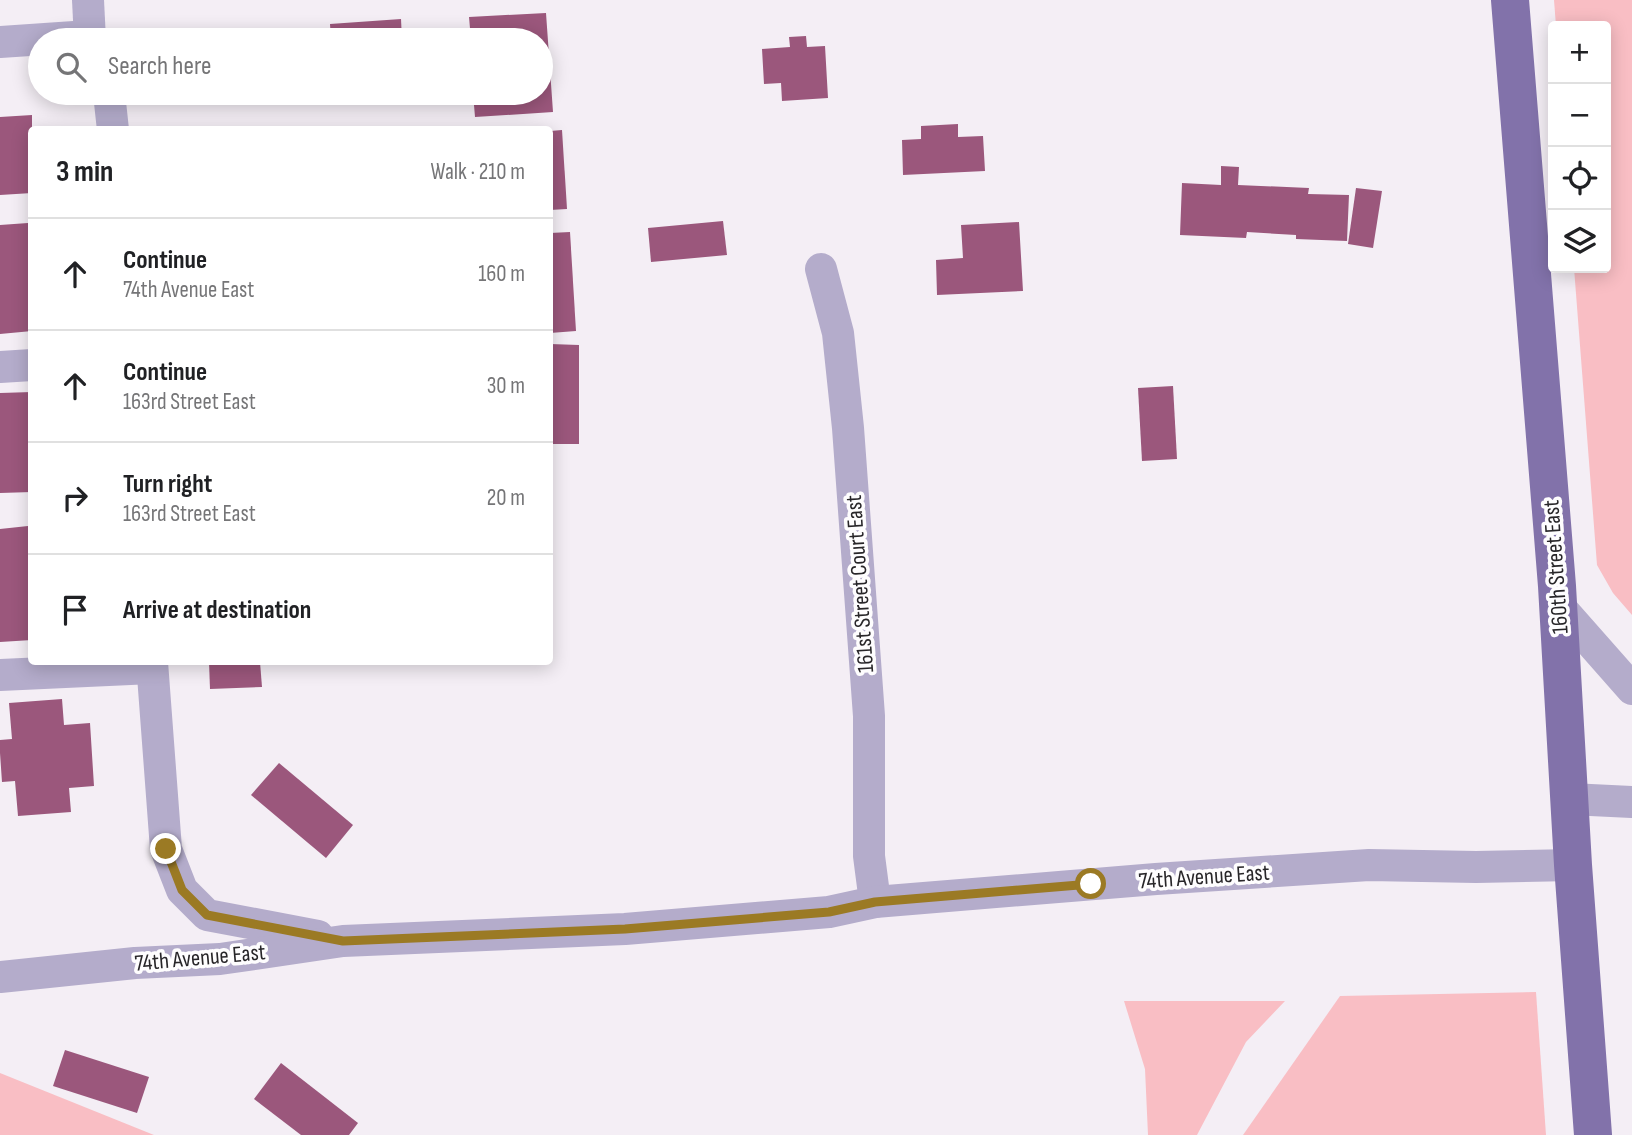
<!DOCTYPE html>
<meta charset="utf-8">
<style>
:root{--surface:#fff;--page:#f6f6f6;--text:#202124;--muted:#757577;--line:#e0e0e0}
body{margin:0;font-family:"Sofia Sans Condensed",sans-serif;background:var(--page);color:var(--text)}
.controls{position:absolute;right:21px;top:21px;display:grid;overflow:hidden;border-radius:7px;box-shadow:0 4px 18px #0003}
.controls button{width:63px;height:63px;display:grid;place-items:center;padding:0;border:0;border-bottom:2px solid var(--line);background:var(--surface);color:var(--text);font:35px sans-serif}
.stop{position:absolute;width:21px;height:21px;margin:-16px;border:5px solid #9b7a24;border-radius:50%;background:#fff}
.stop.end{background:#9b7a24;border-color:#fff;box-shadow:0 2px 7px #0008}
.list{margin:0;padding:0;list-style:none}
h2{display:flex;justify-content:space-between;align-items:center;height:91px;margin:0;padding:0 28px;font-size:30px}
h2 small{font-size:23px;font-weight:400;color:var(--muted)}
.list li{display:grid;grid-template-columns:46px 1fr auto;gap:21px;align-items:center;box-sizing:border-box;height:112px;padding:0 28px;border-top:2px solid var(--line)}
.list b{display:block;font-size:26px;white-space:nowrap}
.list p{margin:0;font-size:23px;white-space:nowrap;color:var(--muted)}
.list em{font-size:23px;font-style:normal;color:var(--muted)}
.icon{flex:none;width:38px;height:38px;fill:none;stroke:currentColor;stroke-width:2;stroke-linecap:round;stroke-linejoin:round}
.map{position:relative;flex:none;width:1632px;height:1135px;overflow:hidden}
.search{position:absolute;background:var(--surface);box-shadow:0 4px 18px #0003;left:28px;top:28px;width:525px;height:77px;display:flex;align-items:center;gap:18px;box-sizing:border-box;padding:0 24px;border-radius:38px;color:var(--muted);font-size:26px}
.panel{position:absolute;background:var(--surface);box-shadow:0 4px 18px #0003;left:28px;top:126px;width:525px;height:539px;border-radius:7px}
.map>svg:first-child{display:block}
.green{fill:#f9bec4}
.building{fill:#9b577c}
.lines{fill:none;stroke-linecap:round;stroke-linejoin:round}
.minor{stroke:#b4accb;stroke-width:32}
.major{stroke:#8272aa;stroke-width:38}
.route{stroke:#9b7a24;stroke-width:9}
.labels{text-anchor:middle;stroke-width:7;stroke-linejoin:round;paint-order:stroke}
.street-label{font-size:23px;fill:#282629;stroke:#fefdfe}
</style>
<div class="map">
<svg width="1632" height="1135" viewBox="0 0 1632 1135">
<rect width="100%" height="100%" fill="#f4eef5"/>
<!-- green -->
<g class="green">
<path d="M1554 0H1632V615L1613 593 1597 565 1574 268H1606V26H1556Z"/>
<path d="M1536 992 1546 1135H1243L1340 996Z"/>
<path d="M1124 1001H1285L1246 1042 1197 1135H1148L1145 1069Z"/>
<path d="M0 1073 154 1135H0Z"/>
</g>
<!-- building -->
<g class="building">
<path d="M546 13 553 112 475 117 473 93H541V40H471L469 17Z"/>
<path d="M401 19 402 40H331L330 24Z"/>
<path d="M806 36 807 47 825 46 828 98 782 101 781 83 764 84 762 49 790 47 789 37Z"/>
<path d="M228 93H285V95L228 98Z"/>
<path d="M32 115V193L0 195V117Z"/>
<path d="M958 124V137L983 136 985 171 903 175 902 140 921 139V126Z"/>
<path d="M562 130 567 209 550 210V131Z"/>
<path d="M1221 166 1239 167 1238 185 1309 188 1308 194 1349 195 1347 241 1296 239V235L1247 232 1246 238 1180 235 1182 183 1221 185Z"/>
<path d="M1356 188 1382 191 1373 248 1348 244Z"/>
<path d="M723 221 727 255 651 262 648 228Z"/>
<path d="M1019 222 1023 291 937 295 936 260 963 258 961 225Z"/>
<path d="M28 223 32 247V331L0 334V225Z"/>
<path d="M570 232 576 331 550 333V233Z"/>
<path d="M550 344 579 345V444H550Z"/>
<path d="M1173 386 1177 459 1142 461 1138 388Z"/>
<path d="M32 392V492L0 493V393Z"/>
<path d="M28 526 32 550V640L0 642V529Z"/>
<path d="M209 662H260L262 687 210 689Z"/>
<path d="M62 699 64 725 90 723 94 786 69 788 71 812 18 816 15 781 2 782 0 753V740L12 739 9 703Z"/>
<path d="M279 763 353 825 326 858 251 795Z"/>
<path d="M65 1050 149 1077 137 1113 53 1086Z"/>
<path d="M281 1063 358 1123 349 1135H301L254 1099Z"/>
</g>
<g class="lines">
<!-- minor -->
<g class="minor">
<path d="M88 0 90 40"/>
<path d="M0 42 89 36"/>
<path d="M109 93 113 130"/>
<path d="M821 269 838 333 848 428 869 716V856L875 902"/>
<path d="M0 367 32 365"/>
<path d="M1558 605 1632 689"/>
<path d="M152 662 166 849 182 890 207 915 318 936"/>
<path d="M0 675 152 668"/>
<path d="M1570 799 1632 802"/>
<path d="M0 977 135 963 220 959 343 941 625 929 829 912 875 902 1156 879 1369 865 1476 867 1573 865"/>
</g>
<!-- major -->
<path class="major" d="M1510 0 1557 586 1573 865 1593 1135"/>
</g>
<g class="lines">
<!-- route -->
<path class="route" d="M166 849 182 890 207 915 343 941 625 929 829 912 875 902 1091 884"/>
</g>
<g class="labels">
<!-- street labels -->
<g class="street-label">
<text transform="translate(1555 567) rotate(-94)" y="8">160th Street East</text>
<text transform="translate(859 584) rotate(-94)" y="8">161st Street Court East</text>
<text transform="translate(1204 876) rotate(-4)" y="8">74th Avenue East</text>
<text transform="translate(200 957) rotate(-5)" y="8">74th Avenue East</text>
</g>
</g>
</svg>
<div class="controls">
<button>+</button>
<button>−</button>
<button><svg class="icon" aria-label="locate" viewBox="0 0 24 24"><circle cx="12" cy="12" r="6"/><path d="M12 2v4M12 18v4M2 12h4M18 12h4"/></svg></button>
<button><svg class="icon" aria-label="layers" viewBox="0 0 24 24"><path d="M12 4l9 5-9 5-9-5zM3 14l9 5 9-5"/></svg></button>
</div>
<div class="stop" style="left:1091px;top:884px"></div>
<div class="stop end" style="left:166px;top:849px"></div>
<div class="search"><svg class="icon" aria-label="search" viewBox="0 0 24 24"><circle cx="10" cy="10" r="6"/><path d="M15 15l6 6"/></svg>Search here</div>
<section class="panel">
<h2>3 min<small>Walk · 210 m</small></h2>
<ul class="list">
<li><svg class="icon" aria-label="ahead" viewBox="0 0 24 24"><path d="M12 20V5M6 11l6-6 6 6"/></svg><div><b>Continue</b><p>74th Avenue East</p></div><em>160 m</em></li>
<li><svg class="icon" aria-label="ahead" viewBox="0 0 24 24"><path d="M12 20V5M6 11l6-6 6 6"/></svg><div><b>Continue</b><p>163rd Street East</p></div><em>30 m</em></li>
<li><svg class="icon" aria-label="right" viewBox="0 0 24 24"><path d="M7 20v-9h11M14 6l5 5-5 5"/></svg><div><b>Turn right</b><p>163rd Street East</p></div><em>20 m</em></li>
<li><svg class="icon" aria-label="arrive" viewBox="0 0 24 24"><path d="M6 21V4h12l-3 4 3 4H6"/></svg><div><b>Arrive at destination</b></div></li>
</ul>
</section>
</div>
